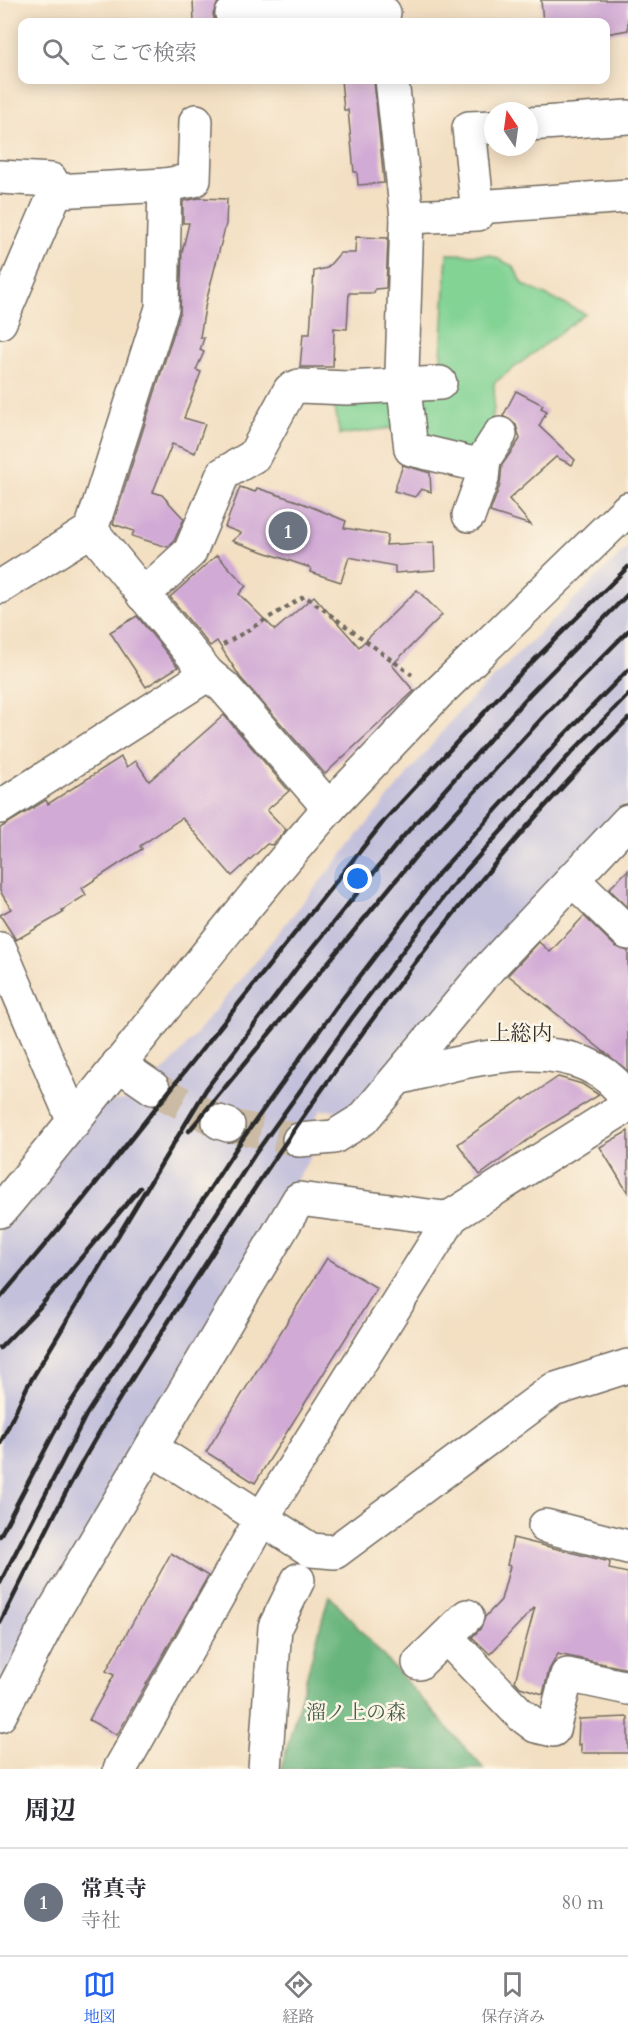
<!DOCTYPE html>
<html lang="ja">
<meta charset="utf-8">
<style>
:root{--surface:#fff;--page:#f2f2f3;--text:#2b2b33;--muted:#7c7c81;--line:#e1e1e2;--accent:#2563eb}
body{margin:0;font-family:Cardo,"Noto Serif JP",serif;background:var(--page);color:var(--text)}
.compass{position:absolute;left:484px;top:102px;width:54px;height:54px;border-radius:50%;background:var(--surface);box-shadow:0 3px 15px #0003;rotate:347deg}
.you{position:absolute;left:358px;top:879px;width:21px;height:21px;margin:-15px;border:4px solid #fff;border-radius:50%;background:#1a73e8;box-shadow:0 0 0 9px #1a73e833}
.badge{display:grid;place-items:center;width:39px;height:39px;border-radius:50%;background:var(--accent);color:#fff;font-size:20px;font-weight:700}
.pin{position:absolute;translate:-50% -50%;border:3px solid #fff;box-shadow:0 2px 6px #0006}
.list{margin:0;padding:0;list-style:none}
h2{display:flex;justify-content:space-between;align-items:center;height:78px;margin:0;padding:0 24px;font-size:26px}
h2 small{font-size:20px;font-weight:400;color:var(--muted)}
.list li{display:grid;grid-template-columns:39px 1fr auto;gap:18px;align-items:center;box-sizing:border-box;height:108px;padding:0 24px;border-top:2px solid var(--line)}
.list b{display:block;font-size:22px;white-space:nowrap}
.list p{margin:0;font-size:20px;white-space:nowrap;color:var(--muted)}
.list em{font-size:20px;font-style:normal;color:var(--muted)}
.icon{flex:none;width:33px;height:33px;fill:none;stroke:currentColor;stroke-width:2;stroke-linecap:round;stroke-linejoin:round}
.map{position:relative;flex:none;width:628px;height:1769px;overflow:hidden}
.search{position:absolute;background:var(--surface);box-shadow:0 3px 15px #0003;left:18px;right:18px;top:18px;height:66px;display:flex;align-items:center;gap:15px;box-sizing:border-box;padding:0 21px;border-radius:12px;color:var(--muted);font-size:22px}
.sheet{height:186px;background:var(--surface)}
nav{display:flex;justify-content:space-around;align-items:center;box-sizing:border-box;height:84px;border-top:2px solid var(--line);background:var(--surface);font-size:16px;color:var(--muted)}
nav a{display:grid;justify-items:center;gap:3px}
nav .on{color:var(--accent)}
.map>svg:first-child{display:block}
.industrial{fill:#c3c0db}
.green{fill:#82d394;stroke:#567f60;stroke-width:1.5}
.forest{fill:#69b57e;stroke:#4a7054;stroke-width:1.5}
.building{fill:#d1aad5}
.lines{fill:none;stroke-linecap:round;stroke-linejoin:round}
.minor-tunnel{stroke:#cbbba4;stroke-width:33;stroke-dasharray:33 16;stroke-linecap:butt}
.minor-casing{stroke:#716a60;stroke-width:36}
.path{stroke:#716a60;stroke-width:4;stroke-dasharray:4.5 4.5;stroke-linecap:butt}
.minor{stroke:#fff;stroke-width:33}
.rail{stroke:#2b2b2b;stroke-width:4.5}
.labels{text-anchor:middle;stroke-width:5;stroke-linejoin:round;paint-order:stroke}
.park-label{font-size:20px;fill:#455d4a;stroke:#fcf5e5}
.neighbourhood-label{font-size:21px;fill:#2b2b2b;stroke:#fcf5e5}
</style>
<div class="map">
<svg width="628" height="1769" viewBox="0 0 628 1769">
<rect width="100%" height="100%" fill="#fcf5e5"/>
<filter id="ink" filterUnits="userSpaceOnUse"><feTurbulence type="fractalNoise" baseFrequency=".0167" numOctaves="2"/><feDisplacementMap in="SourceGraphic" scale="12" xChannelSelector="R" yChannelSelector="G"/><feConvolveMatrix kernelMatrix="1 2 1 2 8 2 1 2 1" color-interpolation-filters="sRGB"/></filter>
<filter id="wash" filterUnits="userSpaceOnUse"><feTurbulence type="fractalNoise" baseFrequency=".008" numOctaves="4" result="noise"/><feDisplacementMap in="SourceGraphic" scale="24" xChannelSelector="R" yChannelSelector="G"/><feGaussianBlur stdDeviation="1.35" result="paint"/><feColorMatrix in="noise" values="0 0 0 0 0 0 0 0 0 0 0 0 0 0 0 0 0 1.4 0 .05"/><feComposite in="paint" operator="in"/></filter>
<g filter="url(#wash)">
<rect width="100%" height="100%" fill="#f3dfc2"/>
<!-- industrial -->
<path class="industrial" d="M628 547V801L542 890 382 1085 346 1111 321 1110 289 1153H313L179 1372 0 1693V1223L101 1104 136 1099 176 1058 461 709Z"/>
<!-- green -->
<path class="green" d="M447 254 490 255 513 266 524 285 585 314 494 383C496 415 492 428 476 455L398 427 340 435 333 402 439 392Z"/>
<!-- forest -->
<path class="forest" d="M329 1595 484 1769H281Z"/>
<g id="blocks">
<!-- building -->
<g class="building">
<path d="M193 0H219L213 14 215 22H194Z"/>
<path d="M541 0H628V30L606 34V22H543Z"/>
<path d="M341 80H374L384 183 358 185 357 172H354L348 110H344Z"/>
<path d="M199 198 227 199 226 224 206 302 200 337 204 338 200 350 204 352 196 370 201 372 184 418 205 424 195 453 172 444 153 492 162 495 184 519 174 541 167 547 132 536 134 531 113 524 180 313 182 252 189 223H183V201Z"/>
<path d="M356 237 388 238 386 288 375 289 374 293H349L347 329 334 328 333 367H300L303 334H310L314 271 327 268 340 253H355Z"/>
<path d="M516 391 543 405 541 408 547 411 539 426 575 460 572 465 556 457 509 499 531 525 490 512 500 485 502 465 520 439 516 425 503 416Z"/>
<path d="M403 465 430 473 431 492 421 489 415 497 394 491Z"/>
<path d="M240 487 255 492 257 488 297 501 346 521 344 528 388 535 386 545 434 542 435 570 395 573V566L349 557 341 582 310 572 311 568 232 541 241 533 225 527Z"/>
<path d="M217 555 246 586 239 594 275 630 314 596 359 647 417 590 442 615 392 665 414 691 325 774 240 677 217 641 210 646 170 597Z"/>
<path d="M137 616 178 667 146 687 110 632Z"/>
<path d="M224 715 289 791 267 810 286 830 272 845 267 844 232 876 182 818 140 846 142 849 82 888 86 895 62 910 63 913 16 940 0 915 11 909 0 891V828L46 800 48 804 121 757 127 767 136 761 149 781Z"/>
<path d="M628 870V907L609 889Z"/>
<path d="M584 916 615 946 628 951V1071L508 975 539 942 550 952Z"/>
<path d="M558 1077 582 1084 599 1095 540 1131 480 1175 458 1144 523 1098 524 1100Z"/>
<path d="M628 1131V1193L600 1147Z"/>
<path d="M327 1258 377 1288 255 1483 206 1452Z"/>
<path d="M513 1538 610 1562 609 1569 628 1573V1669L558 1654 549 1670 543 1694 520 1687 515 1681 535 1607 490 1654 472 1637 480 1629 485 1617 501 1600 510 1566 507 1565Z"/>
<path d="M171 1553 208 1576 117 1735 89 1720 114 1675 106 1671Z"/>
<path d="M628 1717V1753H581V1744L578 1745 579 1719Z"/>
</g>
</g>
</g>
<g filter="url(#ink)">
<use href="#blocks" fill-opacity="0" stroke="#716a60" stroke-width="1.5"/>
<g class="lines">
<!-- minor-tunnel -->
<g class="minor-tunnel">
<path d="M153 1088 219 1122"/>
<path d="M228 1125 299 1140"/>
</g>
<!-- minor casing -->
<g class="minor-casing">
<g id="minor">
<path d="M232 14 384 13"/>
<path d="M392 80 407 217 402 372 411 449 474 464 484 459 500 434"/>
<path d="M529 124 628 117"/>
<path d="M0 177 51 180 56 191 0 322"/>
<path d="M165 185 194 180 196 121"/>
<path d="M56 191 165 185 162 308 91 530"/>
<path d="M477 207 628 196"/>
<path d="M407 217 478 214 469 128 493 127"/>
<path d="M469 515 482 479 484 459"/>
<path d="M0 587 91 530 208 674 224 687 329 808C215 939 111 1078 0 1211"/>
<path d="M143 595 190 552 223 474 254 456 290 390 299 386 347 388 440 383"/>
<path d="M0 807 208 674"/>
<path d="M329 808 437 694 628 509"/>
<path d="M572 879 628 933"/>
<path d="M0 949 74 1122"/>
<path d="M118 1064 153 1088"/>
<path d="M399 1078C468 1060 581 1025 628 1100"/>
<path d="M219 1122 228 1125"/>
<path d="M299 1140 334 1137 363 1119 490 967 628 821"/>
<path d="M151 1448 299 1199 444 1218 452 1216 628 1105"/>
<path d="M545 1526 628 1547"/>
<path d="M446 1637 520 1714 536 1726 553 1730 567 1675 628 1688"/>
<path d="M419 1663 467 1616"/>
<path d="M0 1715 54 1611 151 1448 311 1550 335 1552 553 1390 628 1366"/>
<path d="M120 1769 262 1518 452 1216"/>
<path d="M265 1769 275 1627 298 1580"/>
</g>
</g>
<!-- path -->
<path class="path" d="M223 645 305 596 412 675"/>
<!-- minor -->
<use href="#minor" class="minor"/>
<!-- rail -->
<g class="rail">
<path d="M189 1131 415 857 544 716 628 631"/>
<path d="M0 1298 80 1203 384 821 516 678 628 567"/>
<path d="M0 1348 38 1309 140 1188"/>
<path d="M0 1444 27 1387 207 1088 302 961 401 839 530 694 628 594"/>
<path d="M0 1536 66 1410 241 1141 337 1006 439 873 562 737 628 670"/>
<path d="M0 1583 86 1415 255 1154 352 1018 452 886 572 752 628 695"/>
<path d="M0 1623C34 1557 65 1489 103 1426 131 1378 162 1332 192 1285 319 1085 459 887 628 719"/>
</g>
</g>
</g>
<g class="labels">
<!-- park labels -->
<g class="park-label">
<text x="356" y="1719">溜ノ上の森</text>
</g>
<!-- neighbourhood labels -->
<g class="neighbourhood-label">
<text x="521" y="1040">上総内</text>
</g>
</g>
</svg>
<svg class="compass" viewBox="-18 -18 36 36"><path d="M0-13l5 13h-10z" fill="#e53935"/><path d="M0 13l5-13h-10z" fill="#7c7c81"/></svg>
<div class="you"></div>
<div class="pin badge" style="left:288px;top:531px;background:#6b7280">1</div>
<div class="search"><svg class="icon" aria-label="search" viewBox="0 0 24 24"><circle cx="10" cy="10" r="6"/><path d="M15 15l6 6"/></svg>ここで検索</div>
</div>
<section class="sheet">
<h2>周辺<small></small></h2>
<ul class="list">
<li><span class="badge" style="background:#6b7280">1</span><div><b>常真寺</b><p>寺社</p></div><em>80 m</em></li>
</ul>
</section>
<nav>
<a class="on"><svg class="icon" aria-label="map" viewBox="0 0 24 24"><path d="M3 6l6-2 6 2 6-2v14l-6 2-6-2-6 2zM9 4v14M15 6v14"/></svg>地図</a>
<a><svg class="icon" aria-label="directions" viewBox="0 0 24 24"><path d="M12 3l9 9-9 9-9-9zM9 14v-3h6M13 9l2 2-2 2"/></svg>経路</a>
<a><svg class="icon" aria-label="saved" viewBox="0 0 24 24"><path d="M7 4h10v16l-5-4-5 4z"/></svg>保存済み</a>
</nav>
